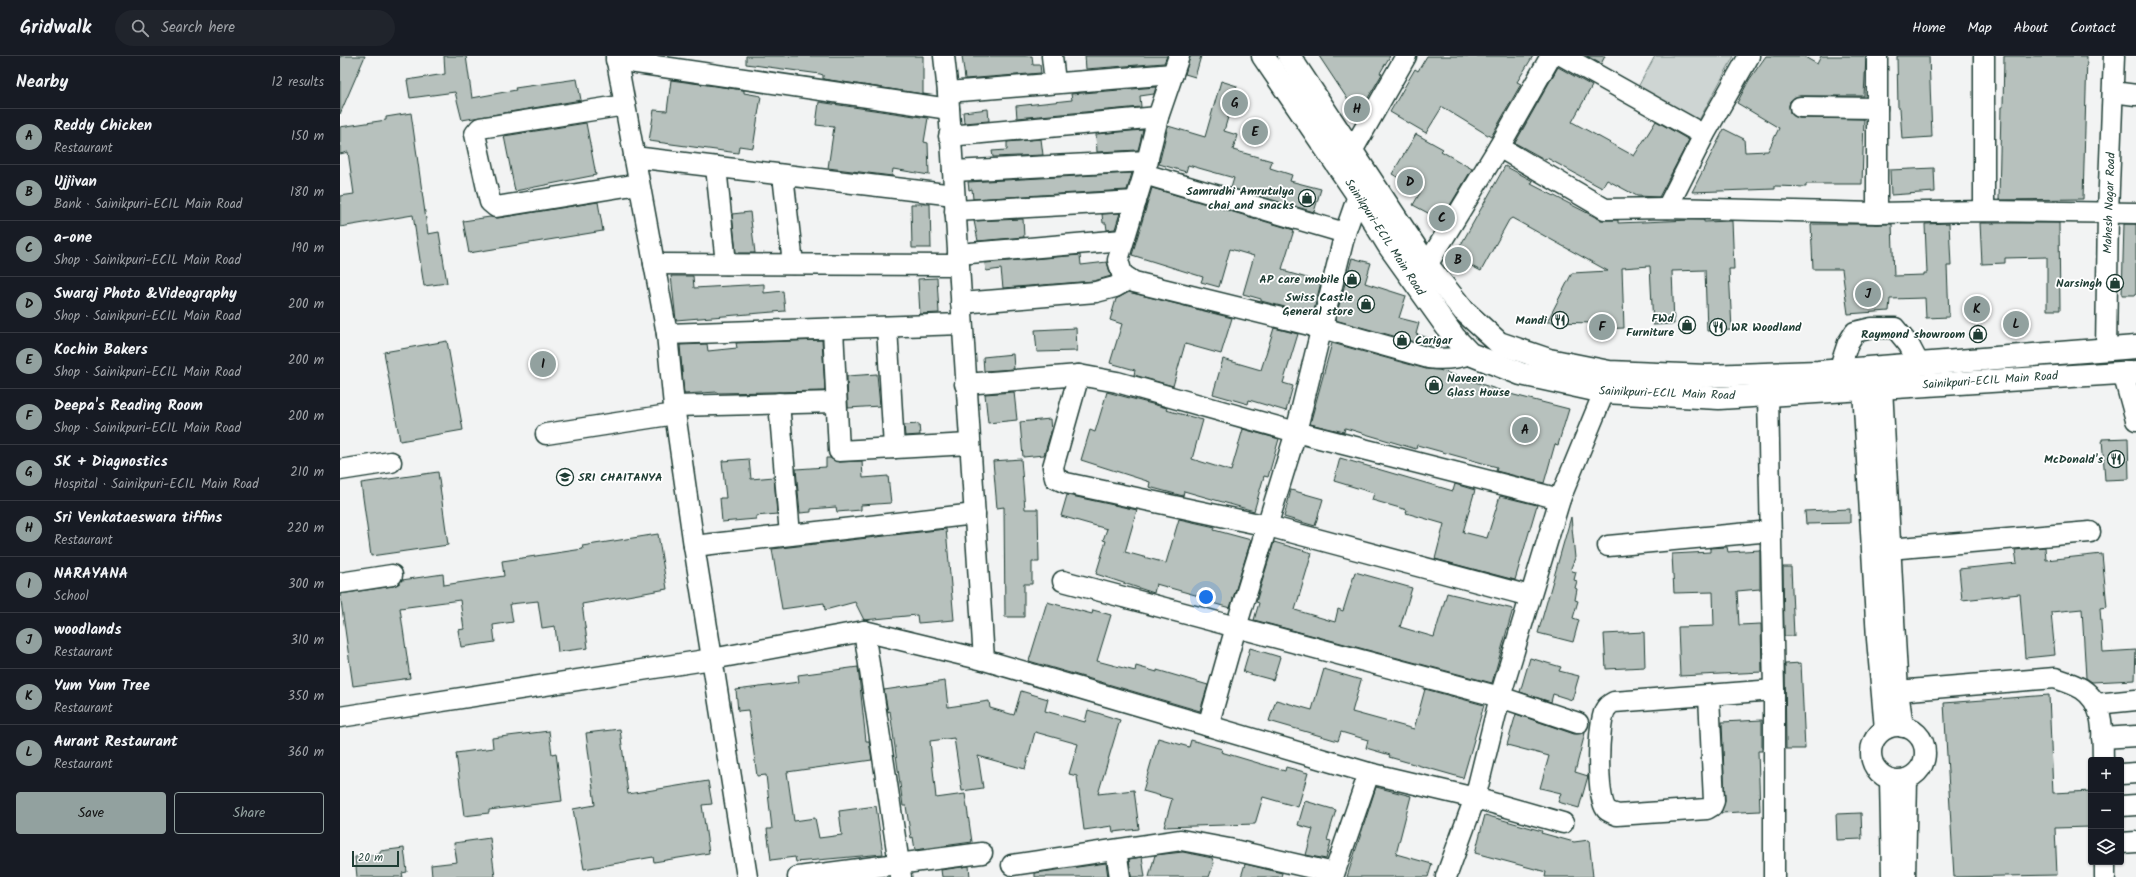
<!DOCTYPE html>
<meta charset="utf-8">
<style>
:root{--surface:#171b24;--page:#20242c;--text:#f1f3f6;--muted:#9ea1a6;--line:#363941;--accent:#92a19f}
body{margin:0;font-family:Kalam,sans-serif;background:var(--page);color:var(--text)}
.controls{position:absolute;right:12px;bottom:12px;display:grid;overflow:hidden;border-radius:4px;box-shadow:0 1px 3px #0004}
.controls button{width:36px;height:36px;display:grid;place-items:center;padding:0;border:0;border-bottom:1px solid var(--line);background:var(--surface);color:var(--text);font:20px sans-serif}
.scale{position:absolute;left:12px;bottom:10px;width:47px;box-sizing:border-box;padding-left:4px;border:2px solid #1f3d34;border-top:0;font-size:11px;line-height:14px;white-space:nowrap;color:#1f3d34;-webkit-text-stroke:3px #fff;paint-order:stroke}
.you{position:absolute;left:866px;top:541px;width:14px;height:14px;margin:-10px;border:3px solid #fff;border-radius:50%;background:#1a73e8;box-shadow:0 0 0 6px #1a73e833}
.badge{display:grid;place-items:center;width:26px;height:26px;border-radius:50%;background:var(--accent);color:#111;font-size:13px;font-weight:700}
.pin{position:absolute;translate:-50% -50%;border:2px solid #fff;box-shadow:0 1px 4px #0006}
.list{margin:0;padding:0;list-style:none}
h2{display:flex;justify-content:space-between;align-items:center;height:52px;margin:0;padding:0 16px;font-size:17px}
h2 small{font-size:13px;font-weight:400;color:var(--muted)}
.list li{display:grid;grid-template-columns:26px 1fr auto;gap:12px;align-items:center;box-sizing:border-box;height:56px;padding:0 16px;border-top:1px solid var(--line)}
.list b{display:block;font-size:15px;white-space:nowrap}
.list p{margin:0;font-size:13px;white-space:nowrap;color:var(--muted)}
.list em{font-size:13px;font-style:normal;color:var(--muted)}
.actions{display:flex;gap:8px;padding:12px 16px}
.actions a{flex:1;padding:9px 0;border:1px solid var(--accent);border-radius:4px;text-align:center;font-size:14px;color:var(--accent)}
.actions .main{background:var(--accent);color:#111}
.icon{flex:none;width:22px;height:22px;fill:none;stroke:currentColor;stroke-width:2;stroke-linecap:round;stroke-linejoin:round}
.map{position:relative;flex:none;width:1796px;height:821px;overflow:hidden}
header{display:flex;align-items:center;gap:24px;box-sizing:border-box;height:56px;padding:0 20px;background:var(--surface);border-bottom:1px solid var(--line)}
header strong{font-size:19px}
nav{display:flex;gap:22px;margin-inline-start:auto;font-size:14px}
.search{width:280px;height:36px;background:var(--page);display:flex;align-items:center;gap:10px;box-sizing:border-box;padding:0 14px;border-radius:22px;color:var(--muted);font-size:15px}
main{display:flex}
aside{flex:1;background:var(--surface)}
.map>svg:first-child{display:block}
.green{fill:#ced5d3;stroke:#768984}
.building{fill:#b7c1bd;stroke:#1f3d34}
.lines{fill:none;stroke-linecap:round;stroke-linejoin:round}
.minor-casing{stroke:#1f3d34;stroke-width:23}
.major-casing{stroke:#1f3d34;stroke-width:25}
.minor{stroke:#fff;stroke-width:20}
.major{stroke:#fff;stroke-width:22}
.labels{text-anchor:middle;stroke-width:3.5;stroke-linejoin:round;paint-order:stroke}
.poi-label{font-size:12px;font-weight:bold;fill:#1f3d34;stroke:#fff;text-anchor:end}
.street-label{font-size:12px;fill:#1f3d34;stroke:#fff}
</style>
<header>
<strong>Gridwalk</strong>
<div class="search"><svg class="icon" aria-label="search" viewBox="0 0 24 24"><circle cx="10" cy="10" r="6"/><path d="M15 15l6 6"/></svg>Search here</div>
<nav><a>Home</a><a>Map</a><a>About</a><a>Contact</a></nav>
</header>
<main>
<aside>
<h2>Nearby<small>12 results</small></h2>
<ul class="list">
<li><span class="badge">A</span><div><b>Reddy Chicken</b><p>Restaurant</p></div><em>150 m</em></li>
<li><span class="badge">B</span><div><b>Ujjivan</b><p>Bank · Sainikpuri-ECIL Main Road</p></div><em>180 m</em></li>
<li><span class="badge">C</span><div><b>a-one</b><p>Shop · Sainikpuri-ECIL Main Road</p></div><em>190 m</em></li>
<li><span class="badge">D</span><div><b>Swaraj Photo &amp;Videography</b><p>Shop · Sainikpuri-ECIL Main Road</p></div><em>200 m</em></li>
<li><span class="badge">E</span><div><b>Kochin Bakers</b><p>Shop · Sainikpuri-ECIL Main Road</p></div><em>200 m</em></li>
<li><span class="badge">F</span><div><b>Deepa's Reading Room</b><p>Shop · Sainikpuri-ECIL Main Road</p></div><em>200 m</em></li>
<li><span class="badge">G</span><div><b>SK + Diagnostics</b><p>Hospital · Sainikpuri-ECIL Main Road</p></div><em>210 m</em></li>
<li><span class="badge">H</span><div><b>Sri Venkataeswara tiffins</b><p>Restaurant</p></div><em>220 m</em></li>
<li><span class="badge">I</span><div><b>NARAYANA</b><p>School</p></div><em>300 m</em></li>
<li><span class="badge">J</span><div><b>woodlands</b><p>Restaurant</p></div><em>310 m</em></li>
<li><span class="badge">K</span><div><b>Yum Yum Tree</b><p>Restaurant</p></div><em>350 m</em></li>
<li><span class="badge">L</span><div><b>Aurant Restaurant</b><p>Restaurant</p></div><em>360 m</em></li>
</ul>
<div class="actions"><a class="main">Save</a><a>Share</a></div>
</aside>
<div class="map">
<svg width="1796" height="821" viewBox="0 0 1796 821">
<rect width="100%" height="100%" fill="#f2f3f3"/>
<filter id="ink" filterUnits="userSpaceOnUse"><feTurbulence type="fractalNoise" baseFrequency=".025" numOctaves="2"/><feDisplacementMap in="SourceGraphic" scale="8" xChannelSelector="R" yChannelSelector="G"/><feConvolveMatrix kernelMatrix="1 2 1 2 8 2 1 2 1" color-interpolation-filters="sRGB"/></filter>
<g filter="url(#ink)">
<!-- green -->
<path class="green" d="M1315 0H1394L1359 64 1298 31Z"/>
<!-- building -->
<g class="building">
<path d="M0 0H25L0 58Z"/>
<path d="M104 0H126L132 42 176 34 175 32 237 23 241 44 122 64 115 36 70 42 67 24 105 18Z"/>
<path d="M406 0H583V38L483 23V19L480 18 406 8Z"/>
<path d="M622 0H692L693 9H700L701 17 625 23Z"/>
<path d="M745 0H827L824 7 746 13Z"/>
<path d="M850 0H861L855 21 845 18Z"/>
<path d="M979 0H1050L1040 17 1042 18 1018 59Z"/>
<path d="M1087 0H1193L1177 26 1181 28 1151 81 1102 51 1086 77 1050 56 1075 13 1078 15Z"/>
<path d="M1247 0H1265L1261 8Z"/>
<path d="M1426 0H1463L1477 8 1481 0H1526L1524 40H1460L1450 45 1449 50 1450 57 1459 62 1524 63 1522 128H1466V131L1435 130V133L1352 136 1384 73 1404 83 1405 96 1428 95 1439 72 1397 47 1409 24Z"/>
<path d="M1557 0H1589L1592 81 1562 83 1560 52H1558Z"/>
<path d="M1664 0H1747L1743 143 1659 144 1661 51H1663Z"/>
<path d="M1218 11 1252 30 1232 66 1294 100 1316 65 1349 84 1319 141 1297 140 1267 124 1262 132 1207 102 1206 104 1175 87Z"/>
<path d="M331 24 404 34V37L421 40 413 92 399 90 398 97 309 85 314 54 327 55Z"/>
<path d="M881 25 897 30 884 75 897 79 893 94 932 105 930 112 952 119 950 125 981 133 974 156 891 132 894 122 848 109 846 116 819 108 828 70 865 81Z"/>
<path d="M816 31 814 38 800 40 801 51 677 62 676 50 732 44 731 38Z"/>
<path d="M479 46 588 62 584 86 588 87 589 119 553 113 552 120 488 112 494 71 476 69Z"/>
<path d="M648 53 649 65 624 67 623 56Z"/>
<path d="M71 57 88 178 99 176 107 227 84 230 73 159 0 171V140L14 138 8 96 0 98V71L46 64V61Z"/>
<path d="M246 67 256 119 175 135 164 80Z"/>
<path d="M803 74 798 94 757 96 756 78Z"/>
<path d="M1076 78 1103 93 1101 95 1132 113 1101 164 1073 149 1081 135 1052 118Z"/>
<path d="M701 83 703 99 653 101 652 95 667 94V86Z"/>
<path d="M1165 110 1193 125 1191 128 1261 164H1278V167L1351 164H1364V166L1392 165 1394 213H1389L1392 274 1367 275 1365 214 1332 215 1334 268 1313 269 1310 210 1282 212 1284 272 1256 273V267L1207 266 1232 217 1268 215 1172 162 1169 164 1141 215 1114 201Z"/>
<path d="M1594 112 1595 136 1551 139 1550 114Z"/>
<path d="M792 117 787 134 633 143 632 133 629 134 628 126Z"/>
<path d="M812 132 954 174 942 213 946 214V216L981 226 973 258 921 245V243L903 238 914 200 890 193 879 231 861 226 863 221 792 199Z"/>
<path d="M258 146 263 175 129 197 123 165 150 161 158 162Z"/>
<path d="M571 148H590L591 192H572Z"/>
<path d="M410 156 415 197H396L392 158Z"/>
<path d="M780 157 775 173 767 174 766 167H763L762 158Z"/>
<path d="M683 163 684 181 638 185 634 165Z"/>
<path d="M1609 167 1611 210H1607L1609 261 1586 262 1585 242 1550 243 1549 255 1508 258 1502 213H1473L1471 168H1552L1554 220 1584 219V217H1587L1585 168Z"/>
<path d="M1640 167H1719L1720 254H1707V201L1665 202V207L1642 208Z"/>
<path d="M1784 168H1796V239H1782Z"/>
<path d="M740 199 741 209 767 206 771 220 754 225 663 232 661 213 646 215 645 207Z"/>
<path d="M1012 202 1031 207 1025 227 1066 240 1059 262 1079 267 1076 278 1092 283 1090 290 995 264Z"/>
<path d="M331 220H353L354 232 424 228V237L443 235 445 255 336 264Z"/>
<path d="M597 222 599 257 580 258 578 223Z"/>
<path d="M789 236 892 262 881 298 845 288 833 330 794 319 795 314 770 307 782 268 770 264 776 243Z"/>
<path d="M736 272 737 295 697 296 695 274Z"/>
<path d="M934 272 958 278 943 327 953 330 946 355 909 344 908 348 873 338 883 303 921 314Z"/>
<path d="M482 284 485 335 377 337V336L344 338 340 289 367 288 368 295 397 292 396 287Z"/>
<path d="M107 285 123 374 60 385 44 296Z"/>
<path d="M992 287 1086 313 1099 314 1174 339 1229 353 1218 389 1215 388 1204 427 1156 415 1157 411 1077 389 1076 393 1005 372 1004 376 970 368Z"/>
<path d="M673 298 674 313 644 315 643 301Z"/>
<path d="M537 318 540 350 508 352 507 320Z"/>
<path d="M674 336 677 364 648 367 645 338Z"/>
<path d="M767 336 827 352 826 354 863 364 852 403 891 415 903 373 939 383 928 421 924 420 914 455 844 435 843 440 809 431 810 426 741 404 750 374 755 376Z"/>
<path d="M710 363 711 376 704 399 683 401 680 366Z"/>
<path d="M579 368 580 379 565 380 564 369Z"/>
<path d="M1788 382 1789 423 1765 424 1762 383Z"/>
<path d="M486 402H490L499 406 522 405 523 422 548 420 551 447 521 449V454L497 456 496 451 471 453V456L460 457 456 413 486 411Z"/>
<path d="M1000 402 1113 435 1115 428 1135 434 1123 476 1147 482 1160 440 1197 449 1175 524 1095 503 1104 468 1066 457 1067 454 1032 444 1034 437 994 425Z"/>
<path d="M409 403 411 423 434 421 437 458 416 460V463L382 466 380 442H386L382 405Z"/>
<path d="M681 403 685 453H698L699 506H692V528H684V561H665L664 451 657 452 653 405Z"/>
<path d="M98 416 108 489 31 500 21 427Z"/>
<path d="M951 434 983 443 975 470 944 461Z"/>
<path d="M727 439 797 454 785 496 826 507 839 463 875 471 874 474 911 484 890 552 865 545 866 542 816 528 814 537 756 518 766 485 763 484 767 473 721 460Z"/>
<path d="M1510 453V467L1466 468 1465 455Z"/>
<path d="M1231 461 1235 502 1231 512 1232 515 1236 516 1234 524 1237 525 1235 532 1237 533 1235 544 1238 545 1233 562 1239 564 1233 586 1198 577Z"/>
<path d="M606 473 614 564 578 567 577 559 524 564 515 546 485 554 484 547 442 553 432 493Z"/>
<path d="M318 478 327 533 242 548 248 592 218 596 215 570 202 572 198 545 170 548 173 566 153 569 155 586 121 591 118 574 124 573 120 544 60 552 70 622 13 630 0 538 54 530 62 524 103 518 104 529 164 520 162 505 243 493 242 490Z"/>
<path d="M934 486 972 497 955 554 995 566 998 553 1003 555 1015 516 1072 532 1060 571 1094 581 1107 537 1173 553 1152 627 914 564 919 547 916 546Z"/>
<path d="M1387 491 1388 496 1420 494V533L1397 535 1399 569 1421 568 1422 616 1340 620 1338 571 1374 570 1373 536 1334 537 1332 498 1370 496V492Z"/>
<path d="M1705 491 1706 504 1762 498 1767 551 1760 552 1763 596 1796 594 1795 624 1752 626 1746 622 1742 553 1711 556 1715 599 1685 602 1680 538 1622 544 1619 513 1677 507 1675 494Z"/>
<path d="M1443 511H1451L1454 580H1444Z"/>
<path d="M707 546 752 558 753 554 771 559 757 605 795 615 796 610 817 616V614L868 629 860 655 689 605Z"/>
<path d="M1304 576 1305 611 1266 613 1264 578Z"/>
<path d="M910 592 940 601 933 624 903 616Z"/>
<path d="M1190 602 1221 611 1219 615 1239 620 1232 644 1213 638 1211 646 1180 636Z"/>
<path d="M1461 607 1465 693H1446L1445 608Z"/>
<path d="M518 611 526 685H529L532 704 447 716 454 765 475 762 479 782 502 779 499 755 536 750 543 798 456 806 455 801 431 804 427 773H432L426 719 417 720 408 654 398 655 396 634 459 626 458 619Z"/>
<path d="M984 613 1021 624 1012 656 1074 673 1085 633 1144 649 1123 722 1049 701 1050 699 1026 692 1028 684 1001 676 998 685 929 665 936 644 972 654Z"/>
<path d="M605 625 608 651 649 645 650 652 674 659 681 635 708 643 705 655 745 666 748 654 780 664 758 738 794 734 799 773 773 776 772 770 744 774 737 720 729 718 738 688 695 676 685 713 638 700 643 732 622 735 614 682 590 685 596 742 625 738 632 786 575 794 573 781 571 782 566 750H563L550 655 548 656 544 634Z"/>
<path d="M1709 639 1713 737 1751 735V771L1715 772 1717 819 1614 821 1604 647Z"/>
<path d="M1176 658 1234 678 1245 677 1235 716 1248 720 1239 752 1218 746 1221 737 1200 732 1209 700 1167 689Z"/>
<path d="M1422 664V695H1418L1420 755 1381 757 1385 744 1382 666Z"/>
<path d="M280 673 288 738 368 725 372 748 362 749 369 797 314 806 313 801 244 813 233 753 255 749 246 677Z"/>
<path d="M209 675 212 698 216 697 222 745 149 754V757L124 760 116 697 153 692 152 682Z"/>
<path d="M818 682 849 691 851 684 882 693 881 696 945 715 946 711 968 717 958 751 923 741 915 768 824 771 832 743 803 735Z"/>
<path d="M1036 731 1071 740 1056 798 1092 808 1088 821H1007Z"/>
<path d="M965 745 996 754 987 784 991 785 986 803 966 799 973 773 958 769Z"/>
<path d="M1521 757 1522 783 1497 784 1496 758Z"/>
<path d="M1145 759 1202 775 1201 777 1234 786 1249 784 1253 821H1205L1206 816 1135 797Z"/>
<path d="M150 782 155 821H92L91 809 117 806 114 787Z"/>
<path d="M64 792 67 816 62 817 63 821H17L15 801 40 798V795Z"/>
<path d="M843 796 872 802 874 807 869 821H809L815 799Z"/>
<path d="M802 801 805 821H791L789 803Z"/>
<path d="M766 807 768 821H695V817Z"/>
<path d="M905 808 942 817 941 821H901Z"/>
<path d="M629 810 630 821H602L601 814Z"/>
</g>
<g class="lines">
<!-- minor casing -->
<g class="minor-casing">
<g id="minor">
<path d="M276 0 327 278 334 350 354 490 407 821"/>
<path d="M604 0 608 36 644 604"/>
<path d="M712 0 715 26"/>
<path d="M839 0 818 61 804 118 1005 177"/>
<path d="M1223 0 1364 79"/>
<path d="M276 4 609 53"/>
<path d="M608 36 833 18"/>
<path d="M1773 36 1796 39"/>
<path d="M285 49 140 72 135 78 150 146 156 151 299 128"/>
<path d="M1460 51 1537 52"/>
<path d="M609 80 818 61"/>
<path d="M1159 91 1265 153 1327 152 1537 157 1644 155 1796 157"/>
<path d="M1012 95 1066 0"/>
<path d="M294 101 614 139"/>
<path d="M376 111 386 208"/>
<path d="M613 115 808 105"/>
<path d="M804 118 778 204 782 218 794 226 982 272 1089 302C1104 304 1115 303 1130 298"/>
<path d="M443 119 453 208"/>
<path d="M1327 152 1364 79 1409 0"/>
<path d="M615 155 796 145"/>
<path d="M1644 155V0"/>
<path d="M1537 157V0"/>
<path d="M618 198 783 184"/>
<path d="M314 208 618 209"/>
<path d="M1087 209 1159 91 1211 0"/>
<path d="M621 247 756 236 775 231 789 223"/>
<path d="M547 271 554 392"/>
<path d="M493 273 499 395 630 388"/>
<path d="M327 278 622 268"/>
<path d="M1766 294 1768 156 1774 0"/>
<path d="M1499 314 1508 287 1515 276 1532 272H1555L1569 289 1579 308"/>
<path d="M1783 317 1796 364"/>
<path d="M739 319 713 411 715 422 726 427 928 470 1190 540"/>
<path d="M625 328 739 319 777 326 956 376 1220 443"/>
<path d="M1542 331 1555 583 1558 635 1563 671"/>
<path d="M1523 333 1537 583 1545 673"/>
<path d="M1428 339 1434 634V821"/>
<path d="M439 347 450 479"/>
<path d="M334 350 496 346"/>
<path d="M206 378 335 358"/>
<path d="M0 414 51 406"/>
<path d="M354 490 635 458"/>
<path d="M1268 490 1431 475"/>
<path d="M1537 494 1750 476"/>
<path d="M723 525 1160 641 1238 667"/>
<path d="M0 527 52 519"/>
<path d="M524 575 561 821"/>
<path d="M1545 636 1715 622C1724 625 1734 628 1742 633 1766 649 1762 678 1763 704"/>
<path d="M1369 640 1374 745 1372 750 1367 753 1277 759C1273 757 1268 756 1266 753 1256 739 1258 670 1265 654 1267 650 1270 648 1274 646L1434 634"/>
<path d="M1756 648 1796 644"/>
<path d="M0 661 372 603 524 575 644 604 1029 717 1135 742 1223 767"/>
<path d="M868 670 896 571 956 376 1005 177 1022 128"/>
<circle cx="1558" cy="697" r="27"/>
<path d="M1762 682 1796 680"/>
<path d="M1781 718 1796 717"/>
<path d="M1550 723 1552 821"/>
<path d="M1781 750 1796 749"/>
<path d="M1781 787 1796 786"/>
<path d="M776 794 780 821"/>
<path d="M1765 806V821"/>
<path d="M672 809 841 784 889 793 994 817"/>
<path d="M458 821 642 797"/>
<path d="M993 821 1029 717"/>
<path d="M1106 821 1135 742 1160 641 1220 443 1264 336"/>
<path d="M1565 821 1567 723"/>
</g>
</g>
<!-- major casing -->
<g class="major-casing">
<g id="major">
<path d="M923 0 1017 138 1049 190 1114 281 1130 298 1181 318 1264 336 1379 342 1796 316"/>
<path d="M949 0 1087 209 1124 255 1159 287 1209 304 1269 316 1367 320 1478 316 1796 291"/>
</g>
</g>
<!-- minor -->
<use href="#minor" class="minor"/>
<!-- major -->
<use href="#major" class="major"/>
</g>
</g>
<!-- icons -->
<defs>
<g id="shop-ring" transform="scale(0.9)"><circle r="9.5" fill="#fff" stroke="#1f3d34" stroke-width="1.5"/><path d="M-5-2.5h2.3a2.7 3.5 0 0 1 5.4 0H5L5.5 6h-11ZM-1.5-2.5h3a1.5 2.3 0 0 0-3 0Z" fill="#1f3d34"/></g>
<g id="restaurant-ring" transform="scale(0.9)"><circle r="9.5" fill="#fff" stroke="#1f3d34" stroke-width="1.5"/><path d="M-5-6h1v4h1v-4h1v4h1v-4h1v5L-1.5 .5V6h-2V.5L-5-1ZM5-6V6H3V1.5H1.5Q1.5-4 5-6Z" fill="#1f3d34"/></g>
<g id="school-ring" transform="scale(0.9)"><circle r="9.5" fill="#fff" stroke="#1f3d34" stroke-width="1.5"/><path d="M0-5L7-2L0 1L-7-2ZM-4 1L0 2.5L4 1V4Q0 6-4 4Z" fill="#1f3d34"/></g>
</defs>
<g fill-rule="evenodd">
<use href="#shop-ring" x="967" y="142"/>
<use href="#shop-ring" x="1012" y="223"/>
<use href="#shop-ring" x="1775" y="227"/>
<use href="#shop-ring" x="1026" y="248"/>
<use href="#restaurant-ring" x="1220" y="264"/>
<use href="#shop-ring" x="1347" y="269"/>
<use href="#restaurant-ring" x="1378" y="271"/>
<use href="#shop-ring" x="1638" y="278"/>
<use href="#shop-ring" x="1062" y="284"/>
<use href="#shop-ring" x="1094" y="329"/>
<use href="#restaurant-ring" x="1776" y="403"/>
<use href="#school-ring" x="225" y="421"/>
</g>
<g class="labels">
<!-- poi labels -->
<g class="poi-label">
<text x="954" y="139">Samrudhi Amrutulya<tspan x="954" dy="14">chai and snacks</tspan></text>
<text x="999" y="227">AP care mobile</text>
<text x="1762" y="231">Narsingh</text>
<text x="1013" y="245">Swiss Castle<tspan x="1013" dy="14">General store</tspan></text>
<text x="1334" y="266">FWd<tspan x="1334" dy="14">Furniture</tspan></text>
<text x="1207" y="268">Mandi</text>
<text x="1391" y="275" text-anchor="start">WR Woodland</text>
<text x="1625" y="282">Raymond showroom</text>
<text x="1075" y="288" text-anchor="start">Carigar</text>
<text x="1107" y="326" text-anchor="start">Naveen<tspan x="1107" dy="14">Glass House</tspan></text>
<text x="1763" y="407">McDonald's</text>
<text x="238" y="425" text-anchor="start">SRI CHAITANYA</text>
</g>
<!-- street labels -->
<g class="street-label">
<text transform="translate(1769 147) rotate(-88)" y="4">Mahesh Nagar Road</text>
<text transform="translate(1045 181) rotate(57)" y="4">Sainikpuri-ECIL Main Road</text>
<text transform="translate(1650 324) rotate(-4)" y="4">Sainikpuri-ECIL Main Road</text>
<text transform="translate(1327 337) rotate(2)" y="4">Sainikpuri-ECIL Main Road</text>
</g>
</g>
</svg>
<div class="controls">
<button>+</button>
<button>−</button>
<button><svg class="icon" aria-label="layers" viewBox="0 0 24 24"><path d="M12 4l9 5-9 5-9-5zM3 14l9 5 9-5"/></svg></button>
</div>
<div class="scale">20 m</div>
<div class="you"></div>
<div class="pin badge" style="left:1185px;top:374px">A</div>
<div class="pin badge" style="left:1118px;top:204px">B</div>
<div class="pin badge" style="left:1102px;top:162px">C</div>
<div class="pin badge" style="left:1070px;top:126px">D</div>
<div class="pin badge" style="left:915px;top:76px">E</div>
<div class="pin badge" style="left:1262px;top:271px">F</div>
<div class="pin badge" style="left:895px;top:47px">G</div>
<div class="pin badge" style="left:1017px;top:53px">H</div>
<div class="pin badge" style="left:203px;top:308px">I</div>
<div class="pin badge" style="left:1528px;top:238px">J</div>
<div class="pin badge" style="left:1637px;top:253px">K</div>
<div class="pin badge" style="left:1676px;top:268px">L</div>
</div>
</main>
